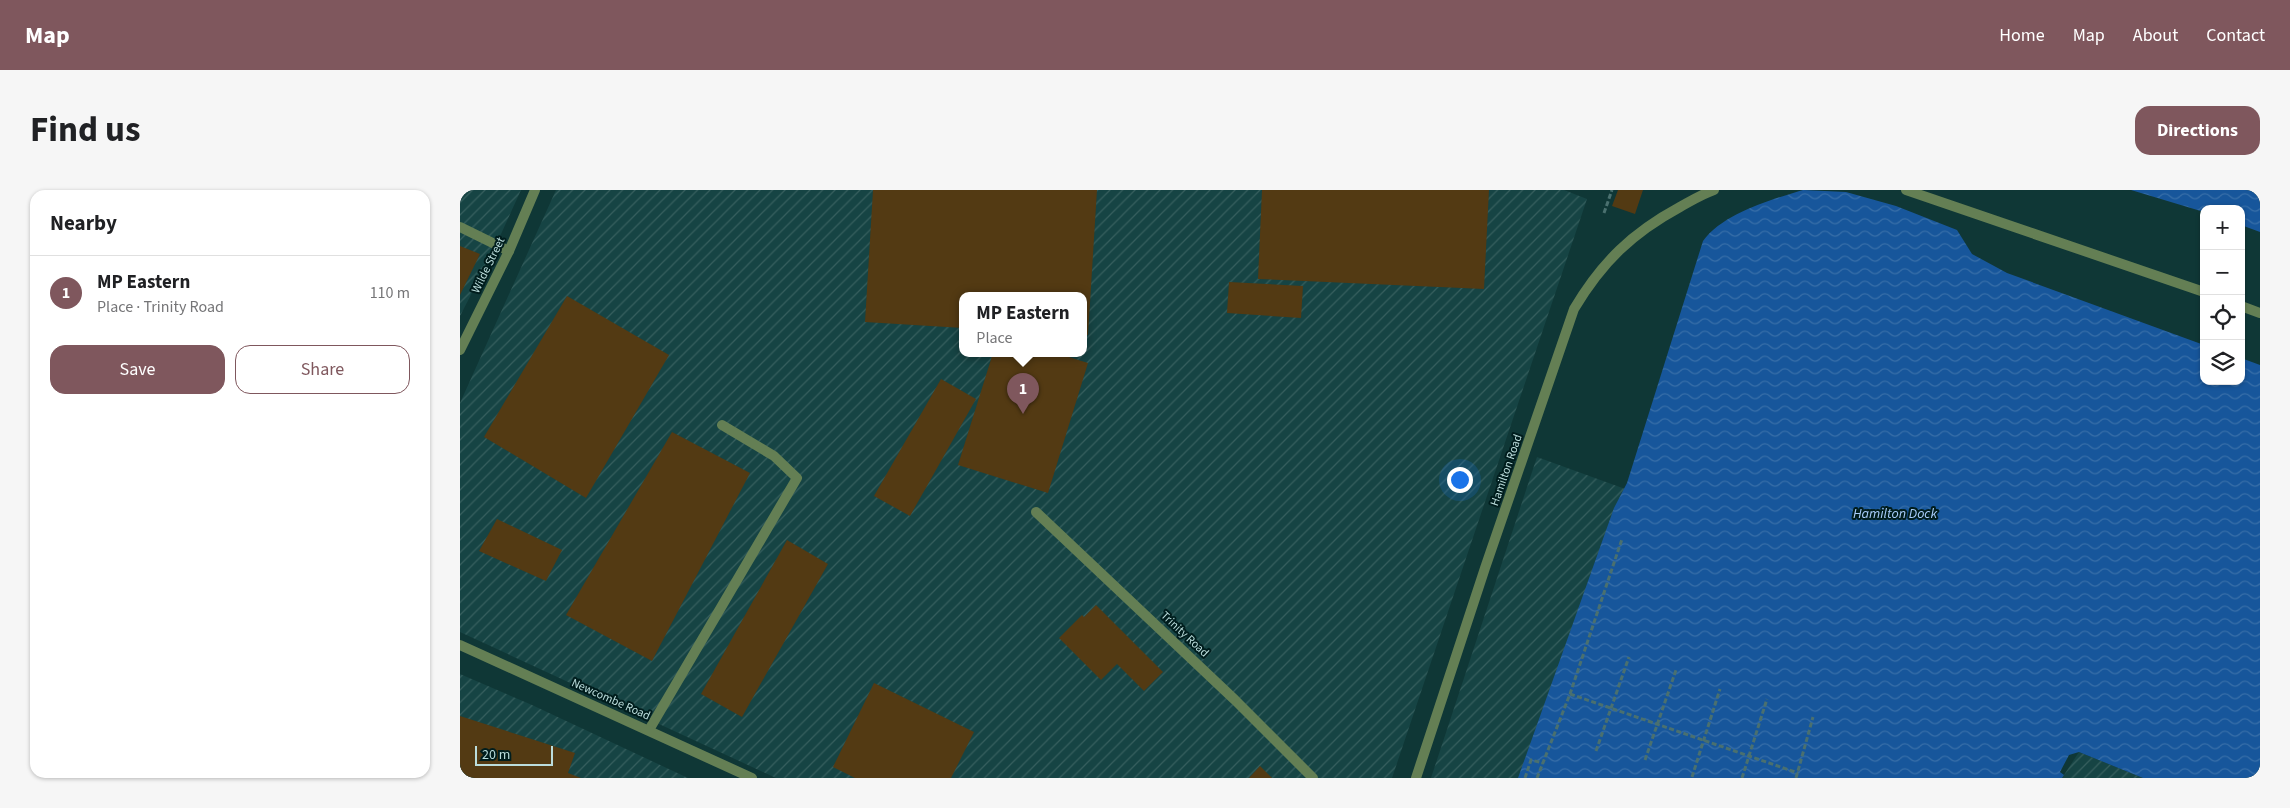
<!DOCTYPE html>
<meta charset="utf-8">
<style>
:root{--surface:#fff;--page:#f6f6f6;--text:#202124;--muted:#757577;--line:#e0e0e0;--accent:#7f575d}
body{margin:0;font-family:"Source Sans 3",sans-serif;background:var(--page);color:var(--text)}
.controls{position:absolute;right:15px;top:15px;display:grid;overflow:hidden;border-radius:10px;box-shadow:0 1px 4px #0004}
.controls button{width:45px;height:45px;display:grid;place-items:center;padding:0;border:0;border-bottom:1px solid var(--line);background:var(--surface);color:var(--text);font:25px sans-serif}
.scale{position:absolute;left:15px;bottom:12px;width:78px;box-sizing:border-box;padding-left:5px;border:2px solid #bbdddc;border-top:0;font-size:14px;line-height:18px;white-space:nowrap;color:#bbdddc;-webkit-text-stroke:4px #001d1d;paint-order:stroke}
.you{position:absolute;left:999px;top:289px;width:18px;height:18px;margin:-12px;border:4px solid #fff;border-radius:50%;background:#1a73e8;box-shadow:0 0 0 8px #1a73e833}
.badge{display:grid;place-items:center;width:32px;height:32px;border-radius:50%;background:var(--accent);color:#fff;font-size:16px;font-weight:700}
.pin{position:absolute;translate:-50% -41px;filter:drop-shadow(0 1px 2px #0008)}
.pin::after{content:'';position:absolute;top:26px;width:18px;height:15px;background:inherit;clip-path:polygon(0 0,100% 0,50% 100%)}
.popup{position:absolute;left:499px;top:102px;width:128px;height:65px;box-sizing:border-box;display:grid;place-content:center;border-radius:10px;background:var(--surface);filter:drop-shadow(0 1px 4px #0005);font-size:16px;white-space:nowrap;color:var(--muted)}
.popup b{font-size:19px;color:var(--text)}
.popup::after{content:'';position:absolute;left:50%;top:100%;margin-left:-10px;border:10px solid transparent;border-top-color:var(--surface)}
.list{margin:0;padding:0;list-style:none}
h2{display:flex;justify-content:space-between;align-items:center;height:65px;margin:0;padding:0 20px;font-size:21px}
h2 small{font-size:16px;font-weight:400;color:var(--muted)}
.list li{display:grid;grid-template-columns:32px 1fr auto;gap:15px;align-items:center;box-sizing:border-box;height:75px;padding:0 20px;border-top:1px solid var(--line)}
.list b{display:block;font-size:19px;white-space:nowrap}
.list p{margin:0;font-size:16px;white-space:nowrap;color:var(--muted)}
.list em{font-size:16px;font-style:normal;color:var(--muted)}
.actions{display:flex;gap:10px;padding:15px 20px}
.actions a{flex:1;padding:11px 0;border:1px solid var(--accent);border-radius:15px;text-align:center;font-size:18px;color:var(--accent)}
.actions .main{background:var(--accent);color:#fff}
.icon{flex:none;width:28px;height:28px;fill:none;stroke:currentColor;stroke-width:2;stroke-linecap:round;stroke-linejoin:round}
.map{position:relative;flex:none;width:1800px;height:588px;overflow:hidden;border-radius:15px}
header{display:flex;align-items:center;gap:30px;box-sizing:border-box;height:70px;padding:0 25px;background:var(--accent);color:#fff}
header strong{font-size:24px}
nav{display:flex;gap:28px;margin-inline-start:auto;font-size:18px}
.intro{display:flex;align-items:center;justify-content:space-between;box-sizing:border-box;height:120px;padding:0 30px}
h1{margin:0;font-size:35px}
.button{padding:12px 22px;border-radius:15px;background:var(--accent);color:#fff;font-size:18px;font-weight:700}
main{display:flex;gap:30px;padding:0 30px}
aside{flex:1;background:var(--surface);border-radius:15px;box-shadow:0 1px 4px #0004}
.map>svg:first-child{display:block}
.industrial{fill:url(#industrial-furrows);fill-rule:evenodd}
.water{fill:url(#water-waves)}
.building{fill:#533a13}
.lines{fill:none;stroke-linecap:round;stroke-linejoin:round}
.path{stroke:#4a706f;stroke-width:3;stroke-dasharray:5 2.5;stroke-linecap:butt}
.lane{stroke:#647f54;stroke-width:10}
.street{stroke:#647f54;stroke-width:10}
.labels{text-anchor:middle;stroke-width:4;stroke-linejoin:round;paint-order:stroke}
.street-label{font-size:12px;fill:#bbdddc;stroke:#001d1d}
.water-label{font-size:14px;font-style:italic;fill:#a7ccfa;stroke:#001d1d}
</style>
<header>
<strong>Map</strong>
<nav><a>Home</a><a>Map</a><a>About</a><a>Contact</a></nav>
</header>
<div class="intro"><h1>Find us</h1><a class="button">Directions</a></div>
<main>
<aside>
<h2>Nearby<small></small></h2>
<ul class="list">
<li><span class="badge">1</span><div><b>MP Eastern</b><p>Place · Trinity Road</p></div><em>110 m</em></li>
</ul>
<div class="actions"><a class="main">Save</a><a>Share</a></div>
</aside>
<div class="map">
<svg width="1800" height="588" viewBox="0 0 1800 588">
<defs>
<pattern id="industrial-furrows" width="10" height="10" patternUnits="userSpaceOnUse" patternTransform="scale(1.25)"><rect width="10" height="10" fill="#164444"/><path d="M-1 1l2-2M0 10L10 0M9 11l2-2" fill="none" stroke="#365f5e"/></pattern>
<pattern id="water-waves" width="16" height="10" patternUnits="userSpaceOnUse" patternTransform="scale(1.25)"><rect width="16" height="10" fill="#17569b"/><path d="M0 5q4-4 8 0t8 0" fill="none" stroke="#376ea8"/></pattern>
</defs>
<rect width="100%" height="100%" fill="#0f3736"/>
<!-- industrial -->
<g class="industrial">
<path d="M0 0H61L31 66 0 126Z"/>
<path d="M96 0H1104L1127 9 932 588H316L0 442V213ZM503 105H623V163H503Z"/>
<path d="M1077 267 1168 300 1060 588H971Z"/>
<path d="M0 484 72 515 228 588H0Z"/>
<path d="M1619 562 1683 588H1602Z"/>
</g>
<!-- water -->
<g class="water">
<path d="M1343 0 1386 2 1436 16 1497 40 1512 64 1547 83 1744 155V191H1781V168L1800 175V588H1683L1619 562 1609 565 1600 582 1604 585 1602 588H1058L1154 318 1167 293 1243 51C1264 23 1310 10 1343 0Z"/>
<path d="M1671 0H1800V42L1781 35V19H1744V22Z"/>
</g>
<!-- building -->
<g class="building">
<path d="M413 0H637L628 145H623V105H503V138L405 132Z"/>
<path d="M802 0H1029L1024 99 798 89Z"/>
<path d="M1158 0H1183L1175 24 1152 16Z"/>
<path d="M0 56 20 64 0 105Z"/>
<path d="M769 92 843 96 841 128 767 123Z"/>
<path d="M107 106 209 165 126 308 24 247Z"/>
<path d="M533 163H596L628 173 588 303 498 275Z"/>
<path d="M481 189 516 209 450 326 414 306Z"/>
<path d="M212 242 290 283 192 471 106 425Z"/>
<path d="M37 329 102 360 86 391 19 361Z"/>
<path d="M327 350 368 374 282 527 241 504Z"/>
<path d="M636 415 703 482 684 501 657 474 641 490 599 448 622 425 624 427Z"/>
<path d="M414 493 514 542 491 588H395L373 577Z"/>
<path d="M0 526 115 563 108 583 121 588H0Z"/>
<path d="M800 576 812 588H789Z"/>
</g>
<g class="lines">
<!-- path -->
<g class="path">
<path d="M1144 23 1152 0"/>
<path d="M1110 504 1338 583"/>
<path d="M1136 561 1169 467"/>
<path d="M1185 570 1216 480"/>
<path d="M1232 587 1260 499"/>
<path d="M1065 588 1071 570 1083 573"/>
<path d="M1077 588 1110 504 1162 349"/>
<path d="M1282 588 1307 509"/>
<path d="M1336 588 1353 527"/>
</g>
<!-- lane -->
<g class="lane">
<path d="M0 37 49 61"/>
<path d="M189 540 337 288 314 266 262 235"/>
</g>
<!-- street -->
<g class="street">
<path d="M1446 0 1744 102"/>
<path d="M1781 116 1800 123"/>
<path d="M0 160 49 61 75 0"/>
<path d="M576 322 775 510 853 588"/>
<path d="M0 455 292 588"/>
<path d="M956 588 1025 378 1114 119C1142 72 1172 43 1220 17 1231 11 1242 4 1254 0"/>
</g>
</g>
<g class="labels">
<!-- street labels -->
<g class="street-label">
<text transform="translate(28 75) rotate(-64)" y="4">Wilde Street</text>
<text transform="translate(1046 280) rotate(-71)" y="4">Hamilton Road</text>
<text transform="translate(725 444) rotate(43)" y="4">Trinity Road</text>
<text transform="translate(151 509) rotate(24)" y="4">Newcombe Road</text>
</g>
<!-- water labels -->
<g class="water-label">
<text x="1435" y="328">Hamilton Dock</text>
</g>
</g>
</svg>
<div class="controls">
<button>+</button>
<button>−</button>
<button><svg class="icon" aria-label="locate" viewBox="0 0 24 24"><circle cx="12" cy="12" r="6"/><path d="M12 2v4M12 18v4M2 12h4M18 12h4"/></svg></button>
<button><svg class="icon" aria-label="layers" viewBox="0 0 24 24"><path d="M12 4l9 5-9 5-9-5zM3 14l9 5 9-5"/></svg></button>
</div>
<div class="scale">20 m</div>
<div class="you"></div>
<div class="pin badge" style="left:563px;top:224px">1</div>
<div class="popup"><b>MP Eastern</b>Place</div>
</div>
</main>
